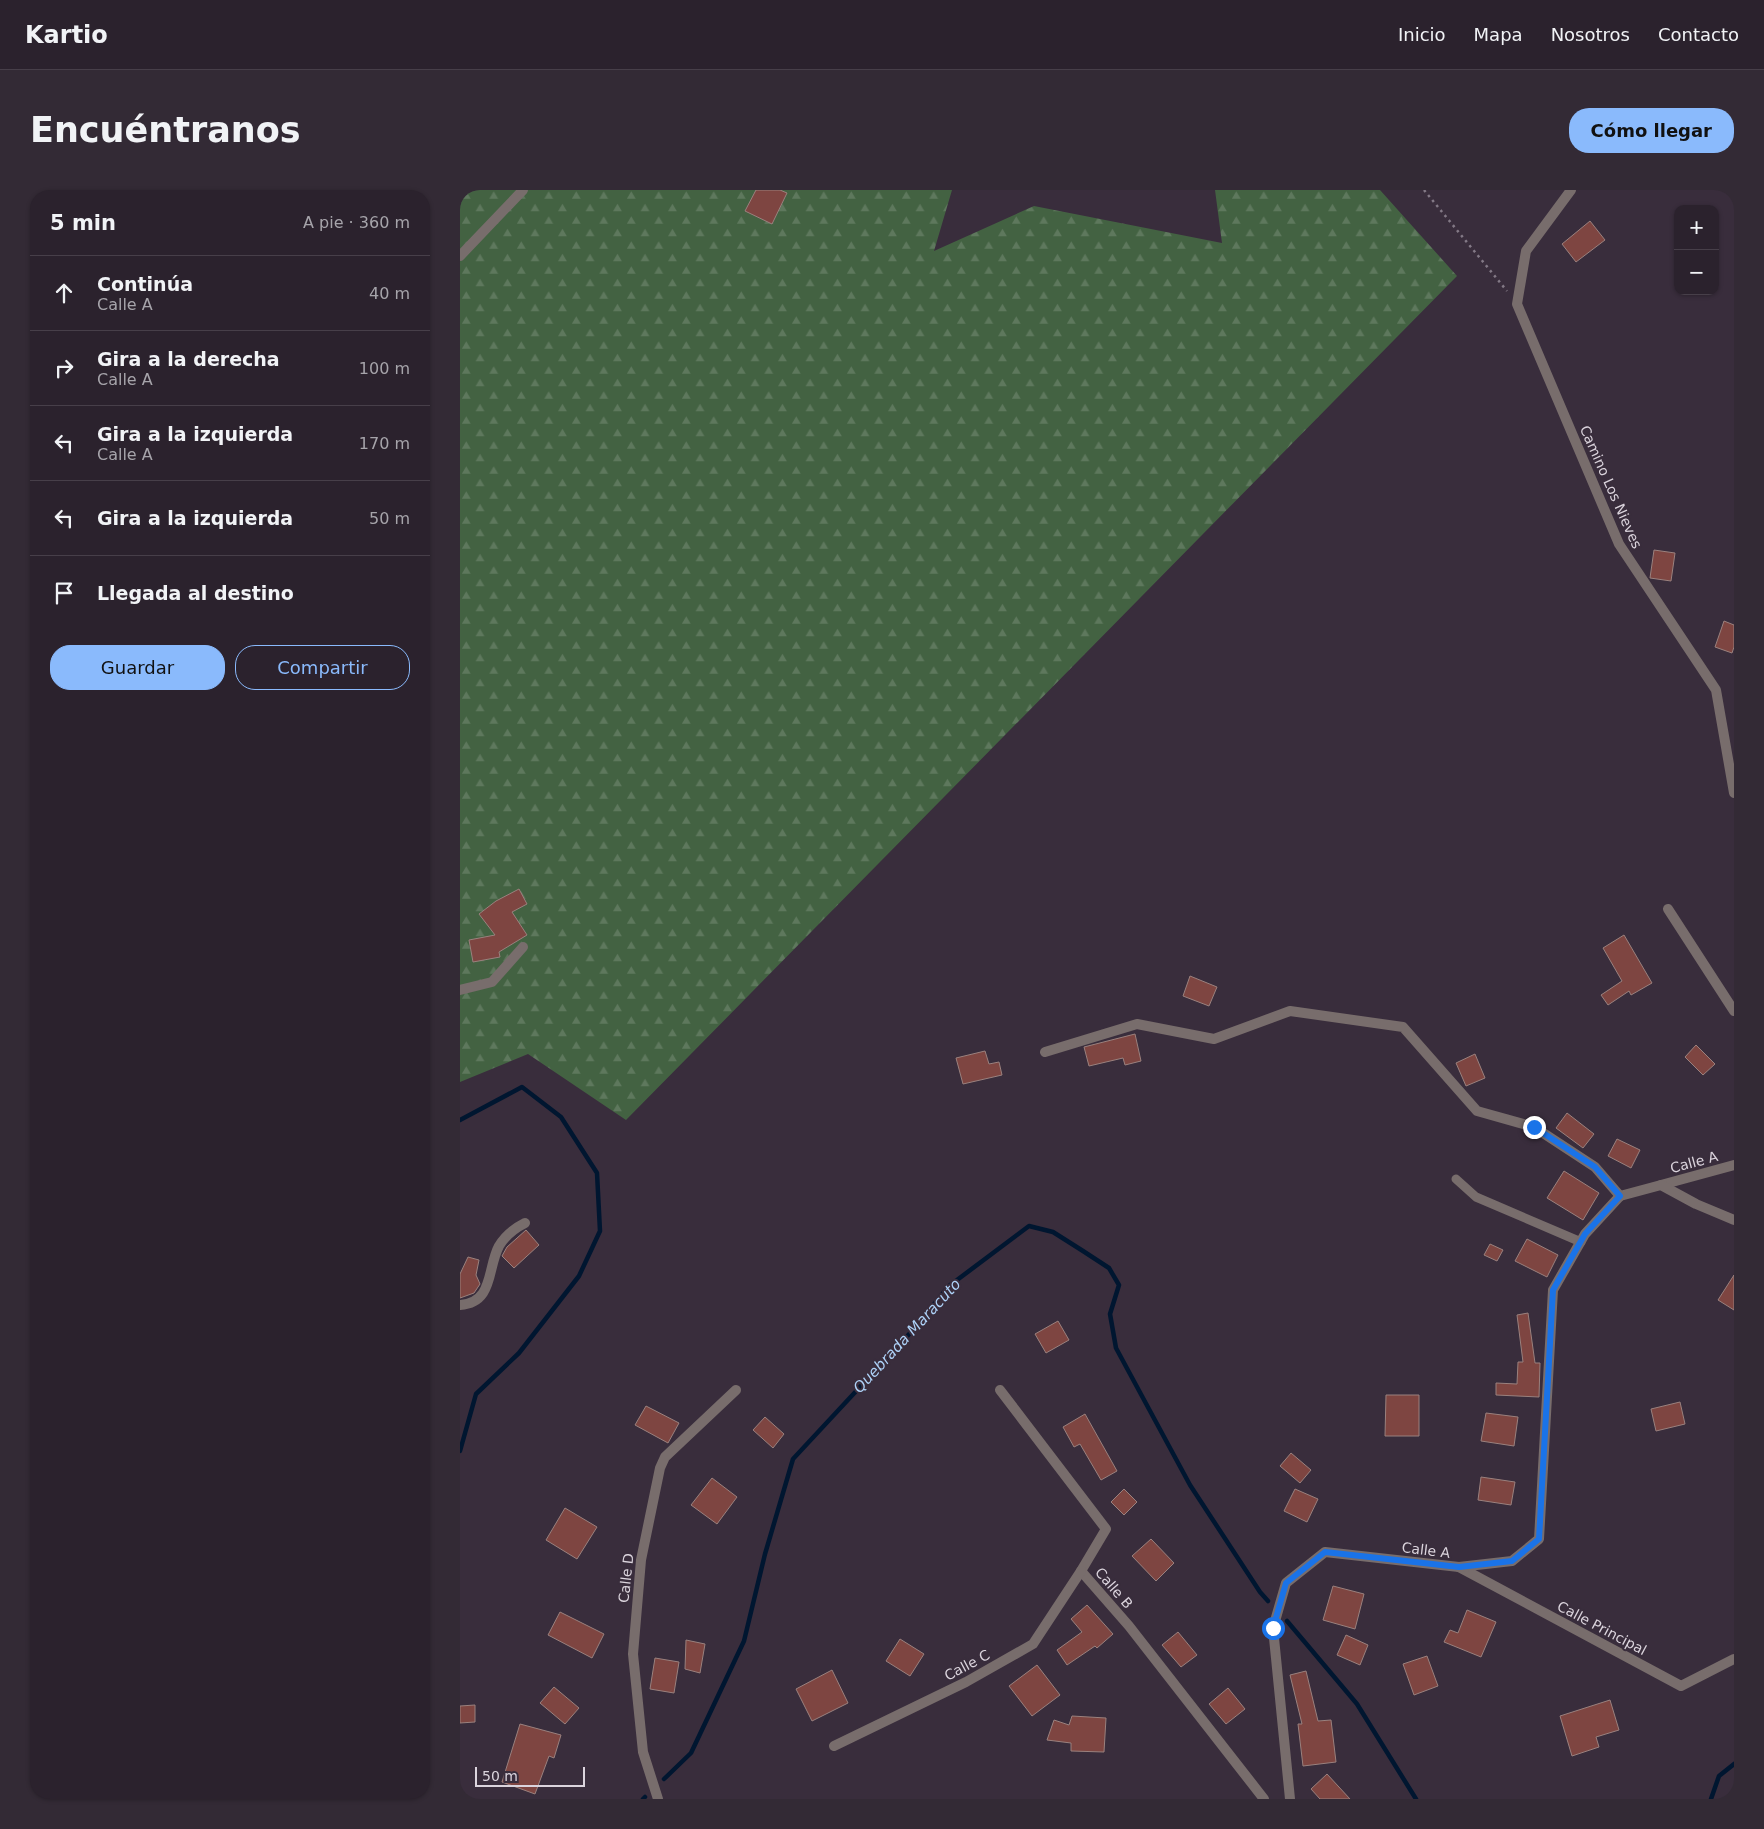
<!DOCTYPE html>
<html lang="es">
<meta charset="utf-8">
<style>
:root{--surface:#2b222d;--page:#332a35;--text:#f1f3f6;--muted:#a6a4aa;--line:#473f49;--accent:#8abafc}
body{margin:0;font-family:"DejaVu Sans",sans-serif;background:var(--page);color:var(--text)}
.controls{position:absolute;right:15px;top:15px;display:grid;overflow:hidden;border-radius:10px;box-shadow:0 1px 4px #0004}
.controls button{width:45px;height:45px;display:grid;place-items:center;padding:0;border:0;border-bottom:1px solid var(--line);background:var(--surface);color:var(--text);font:25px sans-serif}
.scale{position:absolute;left:15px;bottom:12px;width:110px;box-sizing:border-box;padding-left:5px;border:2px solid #dbd4dd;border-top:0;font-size:14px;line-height:18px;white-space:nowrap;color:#dbd4dd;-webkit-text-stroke:4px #392d3c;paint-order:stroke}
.stop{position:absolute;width:15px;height:15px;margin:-11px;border:4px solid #1a73e8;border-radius:50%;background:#fff}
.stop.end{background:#1a73e8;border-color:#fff;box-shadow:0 1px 5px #0008}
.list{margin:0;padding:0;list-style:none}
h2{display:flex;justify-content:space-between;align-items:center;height:65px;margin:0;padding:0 20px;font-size:21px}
h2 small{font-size:16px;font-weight:400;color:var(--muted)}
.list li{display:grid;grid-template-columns:32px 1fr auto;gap:15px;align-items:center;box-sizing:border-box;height:75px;padding:0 20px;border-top:1px solid var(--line)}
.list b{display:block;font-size:19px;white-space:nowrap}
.list p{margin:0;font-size:16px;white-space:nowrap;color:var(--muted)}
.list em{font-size:16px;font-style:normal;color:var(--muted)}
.actions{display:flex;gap:10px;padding:15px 20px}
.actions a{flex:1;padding:11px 0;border:1px solid var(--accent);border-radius:20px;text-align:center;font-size:18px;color:var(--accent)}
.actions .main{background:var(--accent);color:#111}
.icon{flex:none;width:28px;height:28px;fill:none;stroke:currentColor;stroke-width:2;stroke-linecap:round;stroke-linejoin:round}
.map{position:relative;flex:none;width:1274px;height:1609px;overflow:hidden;border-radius:20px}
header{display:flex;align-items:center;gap:30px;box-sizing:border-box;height:70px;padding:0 25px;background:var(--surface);border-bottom:1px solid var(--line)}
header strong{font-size:24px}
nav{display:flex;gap:28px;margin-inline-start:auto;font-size:18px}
.intro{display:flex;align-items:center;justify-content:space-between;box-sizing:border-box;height:120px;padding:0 30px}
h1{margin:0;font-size:35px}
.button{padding:12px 22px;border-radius:20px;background:var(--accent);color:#111;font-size:18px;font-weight:700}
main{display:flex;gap:30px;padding:0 30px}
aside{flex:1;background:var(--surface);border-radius:20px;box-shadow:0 1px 4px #0004}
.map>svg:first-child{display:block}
.forest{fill:url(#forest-firs)}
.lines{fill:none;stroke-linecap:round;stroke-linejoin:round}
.stream{stroke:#001630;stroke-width:4.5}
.building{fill:#7e4541;stroke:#9a817e}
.path{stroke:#837986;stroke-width:2.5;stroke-dasharray:2.5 4;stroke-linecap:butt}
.lane{stroke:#786d6c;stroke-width:9}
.street{stroke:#786d6c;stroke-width:10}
.route{stroke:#1a73e8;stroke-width:6}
.labels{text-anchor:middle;stroke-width:4;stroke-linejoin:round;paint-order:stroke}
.street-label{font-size:14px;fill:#dbd4dd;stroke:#392d3c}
.water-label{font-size:15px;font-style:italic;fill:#aed2f8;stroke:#392d3c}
</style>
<header>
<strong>Kartio</strong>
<nav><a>Inicio</a><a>Mapa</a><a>Nosotros</a><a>Contacto</a></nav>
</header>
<div class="intro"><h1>Encuéntranos</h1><a class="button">Cómo llegar</a></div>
<main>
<aside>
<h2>5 min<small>A pie · 360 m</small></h2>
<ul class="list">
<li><svg class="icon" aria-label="ahead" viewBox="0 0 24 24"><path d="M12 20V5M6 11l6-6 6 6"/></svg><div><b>Continúa</b><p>Calle A</p></div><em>40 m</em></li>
<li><svg class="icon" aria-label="right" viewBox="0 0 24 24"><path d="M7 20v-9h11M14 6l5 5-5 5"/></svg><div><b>Gira a la derecha</b><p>Calle A</p></div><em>100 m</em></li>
<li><svg class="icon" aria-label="left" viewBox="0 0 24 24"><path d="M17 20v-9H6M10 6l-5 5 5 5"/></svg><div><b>Gira a la izquierda</b><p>Calle A</p></div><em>170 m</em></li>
<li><svg class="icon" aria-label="left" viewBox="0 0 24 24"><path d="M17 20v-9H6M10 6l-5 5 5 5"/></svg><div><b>Gira a la izquierda</b></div><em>50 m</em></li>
<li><svg class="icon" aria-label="arrive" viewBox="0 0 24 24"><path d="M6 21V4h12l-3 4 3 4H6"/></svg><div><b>Llegada al destino</b></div></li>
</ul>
<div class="actions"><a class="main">Guardar</a><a>Compartir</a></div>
</aside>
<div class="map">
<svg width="1274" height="1609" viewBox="0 0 1274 1609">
<defs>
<pattern id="forest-firs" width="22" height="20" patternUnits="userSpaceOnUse" patternTransform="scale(1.25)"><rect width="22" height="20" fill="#436242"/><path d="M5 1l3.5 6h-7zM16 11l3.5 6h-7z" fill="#5e785d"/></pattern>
</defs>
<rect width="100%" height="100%" fill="#392d3c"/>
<!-- forest -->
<path class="forest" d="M0 0H492L474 61 574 16 762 53 755 0H920L997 86 166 930 68 864 0 892Z"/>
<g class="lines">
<!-- stream -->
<g class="stream">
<path d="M0 930 62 897 101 927 137 983 140 1041 119 1086 59 1163 16 1204 0 1261"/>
<path d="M827 1431 897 1514 956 1609"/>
<path d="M204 1589 231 1563 284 1451 305 1364 333 1269 452 1141 489 1096 569 1036 593 1042 623 1061 649 1078 659 1095 650 1124 656 1158 730 1295 800 1402 808 1411"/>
<path d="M183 1609 185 1607"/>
<path d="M1251 1609 1259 1586 1274 1574"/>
</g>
</g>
<!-- building -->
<g class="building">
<path d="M296 0H320L327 3 312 34 285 21Z"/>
<path d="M1130 31 1145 50 1116 72 1102 54Z"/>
<path d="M1194 360 1215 363 1211 391 1190 388Z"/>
<path d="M1264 431 1274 435V457L1272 463 1255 457Z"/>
<path d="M59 699 67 714 52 722 67 745 39 762 40 767 13 772 9 750 35 745 19 724 36 711Z"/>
<path d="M1164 745 1192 793 1171 805 1169 801 1148 815 1141 805 1162 791 1143 758Z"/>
<path d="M730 786 757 797 749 816 723 806Z"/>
<path d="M675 844 681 871 665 875 663 868 629 876 624 857Z"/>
<path d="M1236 855 1255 874 1243 885 1225 867Z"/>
<path d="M525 861 529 874 539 872 542 885 503 894 496 868Z"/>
<path d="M1015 864 1025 888 1006 896 996 873Z"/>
<path d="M1107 923 1134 944 1123 958 1096 938Z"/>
<path d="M1157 949 1180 960 1171 978 1148 966Z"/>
<path d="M1104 981 1139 1003 1123 1030 1087 1008Z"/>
<path d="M66 1040 79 1055 54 1078 42 1066 47 1057Z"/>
<path d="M1067 1049 1098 1065 1087 1087 1055 1071Z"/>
<path d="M1030 1054 1043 1060 1037 1071 1024 1065Z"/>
<path d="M8 1067 19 1070 16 1085 20 1094 14 1103 0 1108V1084Z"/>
<path d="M1274 1085V1120L1258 1110Z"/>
<path d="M1068 1123 1075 1173H1080L1079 1207 1036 1205V1193L1057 1194 1058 1172H1063L1057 1125Z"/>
<path d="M598 1131 609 1150 586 1163 575 1144Z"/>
<path d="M926 1205H959V1246H925Z"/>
<path d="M1220 1212 1225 1234 1196 1241 1191 1219Z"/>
<path d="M186 1216 219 1233 208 1253 175 1235Z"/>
<path d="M1026 1223 1058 1227 1054 1256 1021 1251Z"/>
<path d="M625 1224 657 1281 641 1290 620 1254 614 1257 603 1237Z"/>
<path d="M305 1227 324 1244 313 1258 293 1240Z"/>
<path d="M831 1263 851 1280 840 1293 820 1276Z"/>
<path d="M1021 1287 1055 1292 1051 1315 1018 1310Z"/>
<path d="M252 1288 277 1307 257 1334 231 1315Z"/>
<path d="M664 1299 677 1312 664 1325 651 1312Z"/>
<path d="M835 1299 858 1309 847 1332 824 1321Z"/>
<path d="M105 1318 137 1337 117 1369 86 1350Z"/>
<path d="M691 1349 714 1373 696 1391 672 1366Z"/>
<path d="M873 1396 904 1404 895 1439 863 1430Z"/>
<path d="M627 1415 653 1444 637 1458 635 1456 607 1475 597 1460 622 1442 611 1429Z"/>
<path d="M1007 1420 1036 1432 1021 1467 984 1452 990 1440 998 1443Z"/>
<path d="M100 1422 144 1444 132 1468 88 1445Z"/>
<path d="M718 1442 737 1465 721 1477 702 1455Z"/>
<path d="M886 1445 908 1455 900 1475 877 1465Z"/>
<path d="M440 1449 464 1464 450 1486 426 1471Z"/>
<path d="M226 1450 245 1454 240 1483 225 1479Z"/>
<path d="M967 1466 978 1496 954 1505 943 1474Z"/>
<path d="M195 1468 219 1472 214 1503 190 1499Z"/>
<path d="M577 1475 600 1505 572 1526 549 1496Z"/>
<path d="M372 1480 388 1513 352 1531 336 1499Z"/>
<path d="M846 1481 858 1531 871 1530 876 1572 843 1576 838 1534H842L830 1485Z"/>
<path d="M94 1497 119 1518 105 1534 80 1513Z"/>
<path d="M768 1498 785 1519 766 1534 749 1514Z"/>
<path d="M1150 1510 1159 1540 1136 1547 1139 1557 1112 1566 1100 1526Z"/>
<path d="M15 1515V1532L0 1533V1516Z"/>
<path d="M612 1526 646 1528 644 1562 611 1561V1553L587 1550 594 1530 609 1535Z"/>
<path d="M60 1534 101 1545 94 1568 89 1566 75 1604 42 1592Z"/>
<path d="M867 1584 890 1609H860L851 1599Z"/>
</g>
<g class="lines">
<!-- path -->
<path class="path" d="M964 0 1047 101"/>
<!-- lane -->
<path class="lane" d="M996 989 1016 1007 1121 1052"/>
<!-- street -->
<g class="street">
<path d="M1111 0 1066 61 1057 114 1159 354 1256 500 1274 603"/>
<path d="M0 66 63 0"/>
<path d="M1208 719 1274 821"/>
<path d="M0 800 32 792 63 757"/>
<path d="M585 862 677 834 754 849 830 821 943 837 1017 921 1074 937 1135 977 1160 1006"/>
<path d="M1201 995 1274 975"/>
<path d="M1160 1006 1201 995 1236 1014 1274 1030"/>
<path d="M0 1115C34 1113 27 1078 39 1056 45 1046 55 1038 65 1033"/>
<path d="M540 1200 646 1339 621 1381 669 1436 804 1609"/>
<path d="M999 1377 1221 1496 1274 1469"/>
<path d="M374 1556 506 1492 573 1454 621 1381"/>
<path d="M198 1609 183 1562 173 1464 181 1370 200 1278 205 1267 276 1200"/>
<path d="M830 1609 813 1438 826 1393 865 1362 999 1377 1052 1371 1079 1349 1093 1100 1125 1044 1160 1006"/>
</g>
</g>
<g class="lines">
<!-- route -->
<path class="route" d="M813 1438 826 1393 865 1362 999 1377 1052 1371 1079 1349 1093 1100 1125 1044 1160 1006 1135 977 1074 937"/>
</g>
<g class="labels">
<!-- street labels -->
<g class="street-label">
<text transform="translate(1151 297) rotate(66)" y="5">Camino Los Nieves</text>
<text transform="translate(1234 972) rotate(-15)" y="5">Calle A</text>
<text transform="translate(966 1360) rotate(7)" y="5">Calle A</text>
<text transform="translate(166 1388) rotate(-84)" y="5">Calle D</text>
<text transform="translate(654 1398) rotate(49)" y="5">Calle B</text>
<text transform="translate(1142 1438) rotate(28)" y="5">Calle Principal</text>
<text transform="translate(507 1475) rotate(-28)" y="5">Calle C</text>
</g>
<!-- water labels -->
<g class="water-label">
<text transform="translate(447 1146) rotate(-47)" y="5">Quebrada Maracuto</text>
</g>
</g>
</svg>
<div class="controls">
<button>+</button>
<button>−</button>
</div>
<div class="scale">50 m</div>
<div class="stop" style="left:813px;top:1438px"></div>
<div class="stop end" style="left:1074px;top:937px"></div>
</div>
</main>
